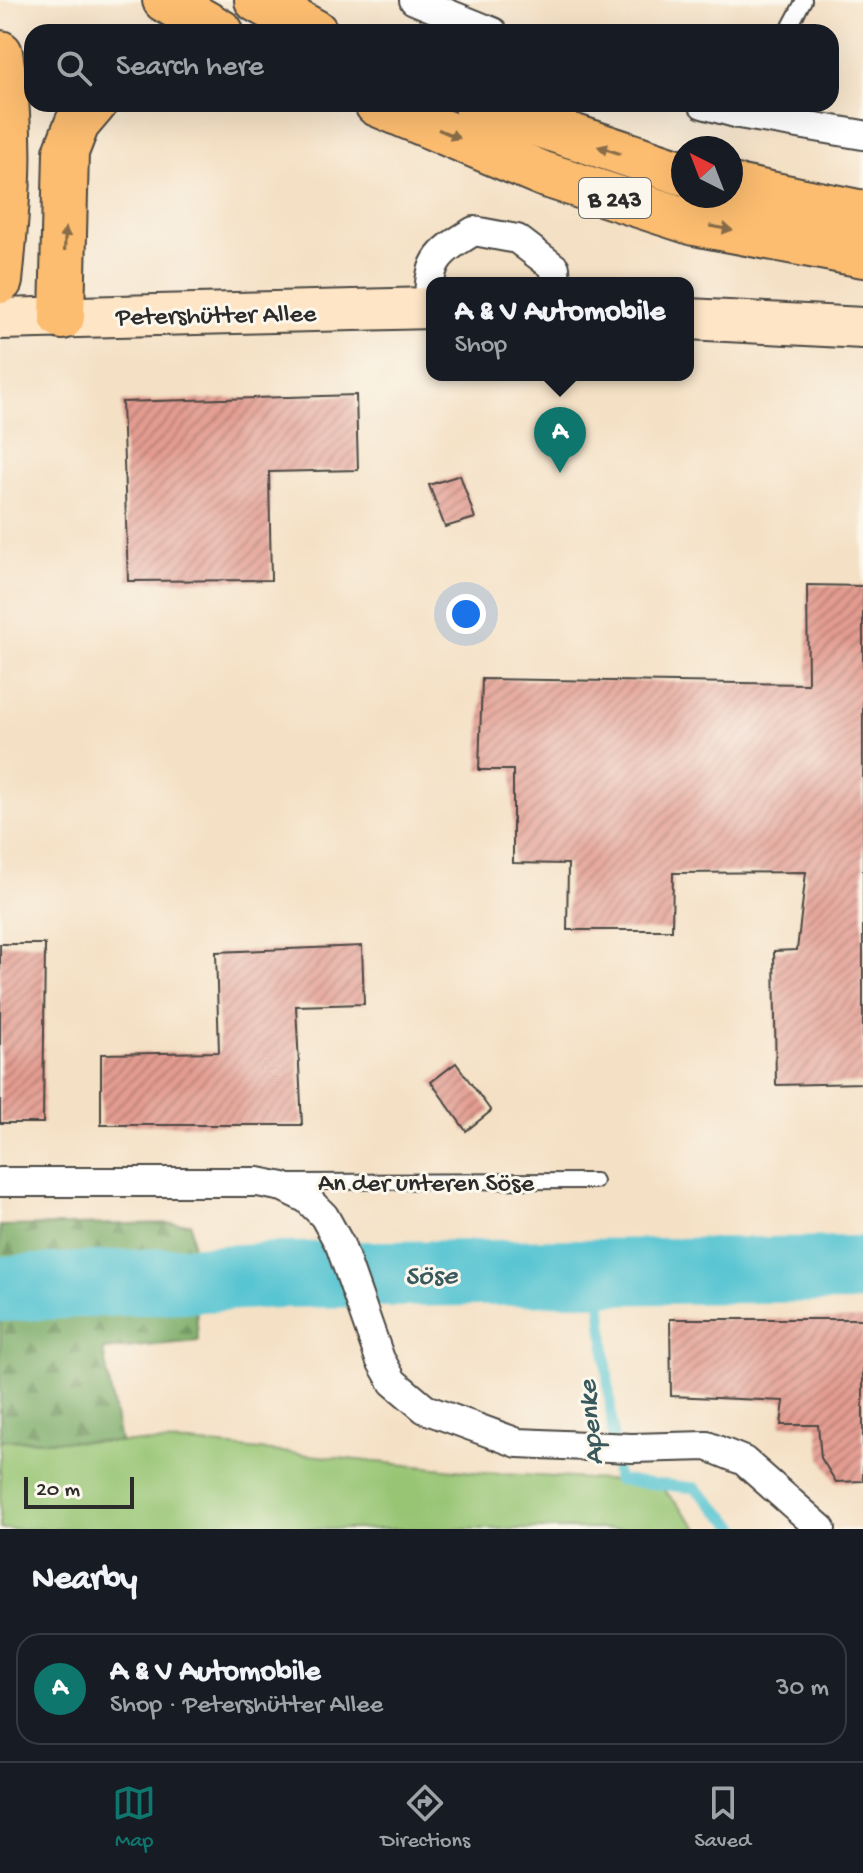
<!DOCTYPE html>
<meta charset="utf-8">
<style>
:root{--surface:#171b24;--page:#20242c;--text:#f1f3f6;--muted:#9ea1a6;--line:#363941;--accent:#0f766e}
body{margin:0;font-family:"Gochi Hand",sans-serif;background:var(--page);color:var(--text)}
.compass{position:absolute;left:671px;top:136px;width:72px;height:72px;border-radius:50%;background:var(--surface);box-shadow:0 8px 32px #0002;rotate:318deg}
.scale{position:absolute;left:24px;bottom:20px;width:110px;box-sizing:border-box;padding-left:8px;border:4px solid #2b2b2b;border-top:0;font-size:22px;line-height:28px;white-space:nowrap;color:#2b2b2b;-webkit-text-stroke:6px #fbf7ec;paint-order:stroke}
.you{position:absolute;left:466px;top:614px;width:28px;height:28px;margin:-20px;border:6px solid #fff;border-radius:50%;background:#1a73e8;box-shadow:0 0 0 12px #1a73e833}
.badge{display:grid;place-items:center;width:52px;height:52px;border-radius:50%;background:var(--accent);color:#fff;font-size:26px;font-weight:700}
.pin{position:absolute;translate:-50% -66px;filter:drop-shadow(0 2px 4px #0008)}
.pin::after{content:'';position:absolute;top:42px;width:28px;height:24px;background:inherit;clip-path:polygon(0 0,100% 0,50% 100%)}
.popup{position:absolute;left:426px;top:277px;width:268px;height:104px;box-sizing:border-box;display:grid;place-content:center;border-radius:16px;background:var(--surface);filter:drop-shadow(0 2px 6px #0005);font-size:26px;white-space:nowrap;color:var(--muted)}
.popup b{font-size:30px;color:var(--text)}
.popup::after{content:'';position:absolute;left:50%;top:100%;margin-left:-16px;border:16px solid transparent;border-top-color:var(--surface)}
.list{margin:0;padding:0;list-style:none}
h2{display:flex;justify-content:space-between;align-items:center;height:104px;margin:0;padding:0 32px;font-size:34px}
h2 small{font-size:26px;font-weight:400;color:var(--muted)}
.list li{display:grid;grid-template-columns:52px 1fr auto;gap:24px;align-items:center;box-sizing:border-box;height:112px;margin:0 16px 16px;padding:0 16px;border:2px solid var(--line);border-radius:24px}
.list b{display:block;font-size:30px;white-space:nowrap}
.list p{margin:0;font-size:26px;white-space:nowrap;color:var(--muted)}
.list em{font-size:26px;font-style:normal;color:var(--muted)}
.icon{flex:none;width:44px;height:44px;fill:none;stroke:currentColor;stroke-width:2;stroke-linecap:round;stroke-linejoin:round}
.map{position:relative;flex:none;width:863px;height:1529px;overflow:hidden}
.search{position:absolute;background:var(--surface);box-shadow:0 8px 32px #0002;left:24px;right:24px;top:24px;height:88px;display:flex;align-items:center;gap:20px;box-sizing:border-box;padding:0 28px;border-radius:24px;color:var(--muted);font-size:30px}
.sheet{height:232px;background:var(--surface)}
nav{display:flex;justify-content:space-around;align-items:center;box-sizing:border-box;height:112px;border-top:2px solid var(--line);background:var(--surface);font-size:22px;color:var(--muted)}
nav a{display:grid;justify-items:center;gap:4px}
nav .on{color:var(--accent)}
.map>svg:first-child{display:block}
.grass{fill:#97c573;stroke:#61784f;stroke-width:2}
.forest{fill:url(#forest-firs);stroke:#526a48;stroke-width:2}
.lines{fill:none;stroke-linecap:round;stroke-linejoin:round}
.stream{stroke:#59c5d2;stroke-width:11}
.river{stroke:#59c5d2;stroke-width:66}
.building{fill:url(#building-hatch)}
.lane-casing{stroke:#494642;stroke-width:18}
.street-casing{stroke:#494642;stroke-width:32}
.secondary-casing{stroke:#494642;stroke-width:44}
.highway-casing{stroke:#494642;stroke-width:48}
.lane{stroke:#fff;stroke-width:14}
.street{stroke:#fff;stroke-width:28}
.secondary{stroke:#fee5c5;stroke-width:40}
.highway{stroke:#fcbd6f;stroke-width:44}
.oneway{fill:#896d4a}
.labels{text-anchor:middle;stroke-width:6;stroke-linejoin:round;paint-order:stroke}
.shield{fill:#fbf7ec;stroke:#696865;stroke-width:2}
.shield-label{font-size:24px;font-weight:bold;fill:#2b2b2b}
.street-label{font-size:26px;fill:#2b2b2b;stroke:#fbf7ec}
.water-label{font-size:28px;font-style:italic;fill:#39595d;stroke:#fbf7ec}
</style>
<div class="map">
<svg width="863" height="1529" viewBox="0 0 863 1529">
<defs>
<pattern id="forest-firs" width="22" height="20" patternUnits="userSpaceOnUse" patternTransform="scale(2)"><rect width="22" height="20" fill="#79aa65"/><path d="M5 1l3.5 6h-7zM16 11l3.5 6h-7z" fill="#638b53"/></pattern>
<pattern id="building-hatch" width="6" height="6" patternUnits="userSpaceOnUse" patternTransform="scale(2)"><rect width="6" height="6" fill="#e39b90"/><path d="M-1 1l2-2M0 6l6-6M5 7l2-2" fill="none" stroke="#b87f76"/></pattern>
</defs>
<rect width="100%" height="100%" fill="#fbf7ec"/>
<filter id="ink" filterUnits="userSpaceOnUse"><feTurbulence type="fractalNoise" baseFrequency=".0125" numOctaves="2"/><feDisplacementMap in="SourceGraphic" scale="16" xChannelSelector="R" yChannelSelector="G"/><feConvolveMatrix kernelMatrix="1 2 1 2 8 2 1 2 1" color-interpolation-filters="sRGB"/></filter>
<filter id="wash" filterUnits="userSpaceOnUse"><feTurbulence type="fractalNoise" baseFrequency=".006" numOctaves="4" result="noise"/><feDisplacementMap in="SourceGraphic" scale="32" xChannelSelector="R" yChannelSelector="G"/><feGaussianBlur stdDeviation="1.8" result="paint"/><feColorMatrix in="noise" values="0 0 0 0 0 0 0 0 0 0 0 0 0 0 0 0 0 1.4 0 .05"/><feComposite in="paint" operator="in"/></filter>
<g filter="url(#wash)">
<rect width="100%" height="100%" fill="#f4e0c4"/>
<!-- grass -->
<path class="grass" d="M0 1440 192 1443 484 1473 658 1483 699 1529H0Z"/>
<!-- forest -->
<path class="forest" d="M191 1223 198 1341 103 1350 120 1442 0 1440V1226Z"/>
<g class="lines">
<!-- stream -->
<path class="stream" d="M598 1271 617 1480 695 1488 738 1529"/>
<!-- river -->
<path class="river" d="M0 1289 280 1275 863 1269"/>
</g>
<g id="blocks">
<!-- building -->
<g class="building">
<path d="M356 395 358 470 269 472 271 580 128 581 122 402Z"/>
<path d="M460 475 475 518 445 527 429 485Z"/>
<path d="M807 585 863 586V1083L776 1085 774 951 797 950 806 872 673 873 672 930H567L568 864 513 863V770H479L482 679 808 684Z"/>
<path d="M0 944H45L43 1123H0Z"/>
<path d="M362 946 364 1004 296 1006 302 1125H101V1054L219 1052 216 952Z"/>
<path d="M456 1063 491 1111 466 1131 431 1082Z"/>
<path d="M670 1319H863V1481L836 1482 821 1458 818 1425H781L784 1401 671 1396Z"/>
</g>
</g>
</g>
<g filter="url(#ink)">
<use href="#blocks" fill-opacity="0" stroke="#494642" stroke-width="2"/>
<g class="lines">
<!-- lane casing -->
<g class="lane-casing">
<g id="lane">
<path d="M787 32 804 0"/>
<path d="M287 1182 595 1181"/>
</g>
</g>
<!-- street casing -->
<g class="street-casing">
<g id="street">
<path d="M414 0 493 32"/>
<path d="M703 104 739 114 863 135"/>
<path d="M429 308C429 261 434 255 474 231L517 239 555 268 556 283"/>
<path d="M0 1182H258L283 1187 307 1199 324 1216 340 1245 380 1359 393 1382 425 1409 518 1443 632 1448 707 1446 744 1461 821 1529"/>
</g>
</g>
<!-- secondary casing -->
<g class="secondary-casing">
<g id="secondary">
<path d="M0 319 432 308"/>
<path d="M688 319 863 328"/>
</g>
</g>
<!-- highway casing -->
<g class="highway-casing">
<g id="highway">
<path d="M165 0 221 32"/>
<path d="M257 0 315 32"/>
<path d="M0 53C14 134 8 201 0 281"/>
<path d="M377 104 543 174 694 223 863 255"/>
<path d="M476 104 683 173"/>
<path d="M731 186 863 213"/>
<path d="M62 317 66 152 77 124 94 104"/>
</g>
</g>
<!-- lane -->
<use href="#lane" class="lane"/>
<!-- street -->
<use href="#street" class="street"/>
<!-- secondary -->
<use href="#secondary" class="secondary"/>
<!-- highway -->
<use href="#highway" class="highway"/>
</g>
<!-- one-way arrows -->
<defs><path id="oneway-solid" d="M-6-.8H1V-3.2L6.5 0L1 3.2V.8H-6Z" transform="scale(2)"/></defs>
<g class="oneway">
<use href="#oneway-solid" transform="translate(449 134) rotate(23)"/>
<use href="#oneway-solid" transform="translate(609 150) rotate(-162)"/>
<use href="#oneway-solid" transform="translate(721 228) rotate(10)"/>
<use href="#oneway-solid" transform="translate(65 239) rotate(-88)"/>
</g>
</g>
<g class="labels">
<!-- shield labels -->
<rect class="shield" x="579" y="178" width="72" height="40" rx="6"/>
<g class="shield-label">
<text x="615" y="206">B 243</text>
</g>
<!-- street labels -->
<g class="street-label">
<text transform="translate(216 313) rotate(-1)" y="9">Petershütter Allee</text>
<text x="426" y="1190">An der unteren Söse</text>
</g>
<!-- water labels -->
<g class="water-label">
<text transform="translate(431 1273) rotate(-1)" y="10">Söse</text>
<text transform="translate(588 1423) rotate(-95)" y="10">Apenke</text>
</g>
</g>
</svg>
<svg class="compass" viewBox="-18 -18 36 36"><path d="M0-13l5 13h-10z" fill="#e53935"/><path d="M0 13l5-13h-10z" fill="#9ea1a6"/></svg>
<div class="scale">20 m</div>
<div class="you"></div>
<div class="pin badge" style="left:560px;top:473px">A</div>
<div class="popup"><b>A &amp; V Automobile</b>Shop</div>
<div class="search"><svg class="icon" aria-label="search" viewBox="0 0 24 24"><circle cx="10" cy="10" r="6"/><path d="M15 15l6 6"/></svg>Search here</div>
</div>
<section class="sheet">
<h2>Nearby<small></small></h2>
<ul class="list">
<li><span class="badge">A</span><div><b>A &amp; V Automobile</b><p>Shop · Petershütter Allee</p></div><em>30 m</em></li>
</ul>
</section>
<nav>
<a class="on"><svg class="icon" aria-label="map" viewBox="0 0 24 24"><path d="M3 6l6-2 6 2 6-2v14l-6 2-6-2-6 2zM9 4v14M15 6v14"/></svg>Map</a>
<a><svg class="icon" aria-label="directions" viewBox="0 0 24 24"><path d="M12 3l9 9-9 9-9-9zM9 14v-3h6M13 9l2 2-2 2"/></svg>Directions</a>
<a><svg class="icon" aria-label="saved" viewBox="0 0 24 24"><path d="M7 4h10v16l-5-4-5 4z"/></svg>Saved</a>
</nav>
